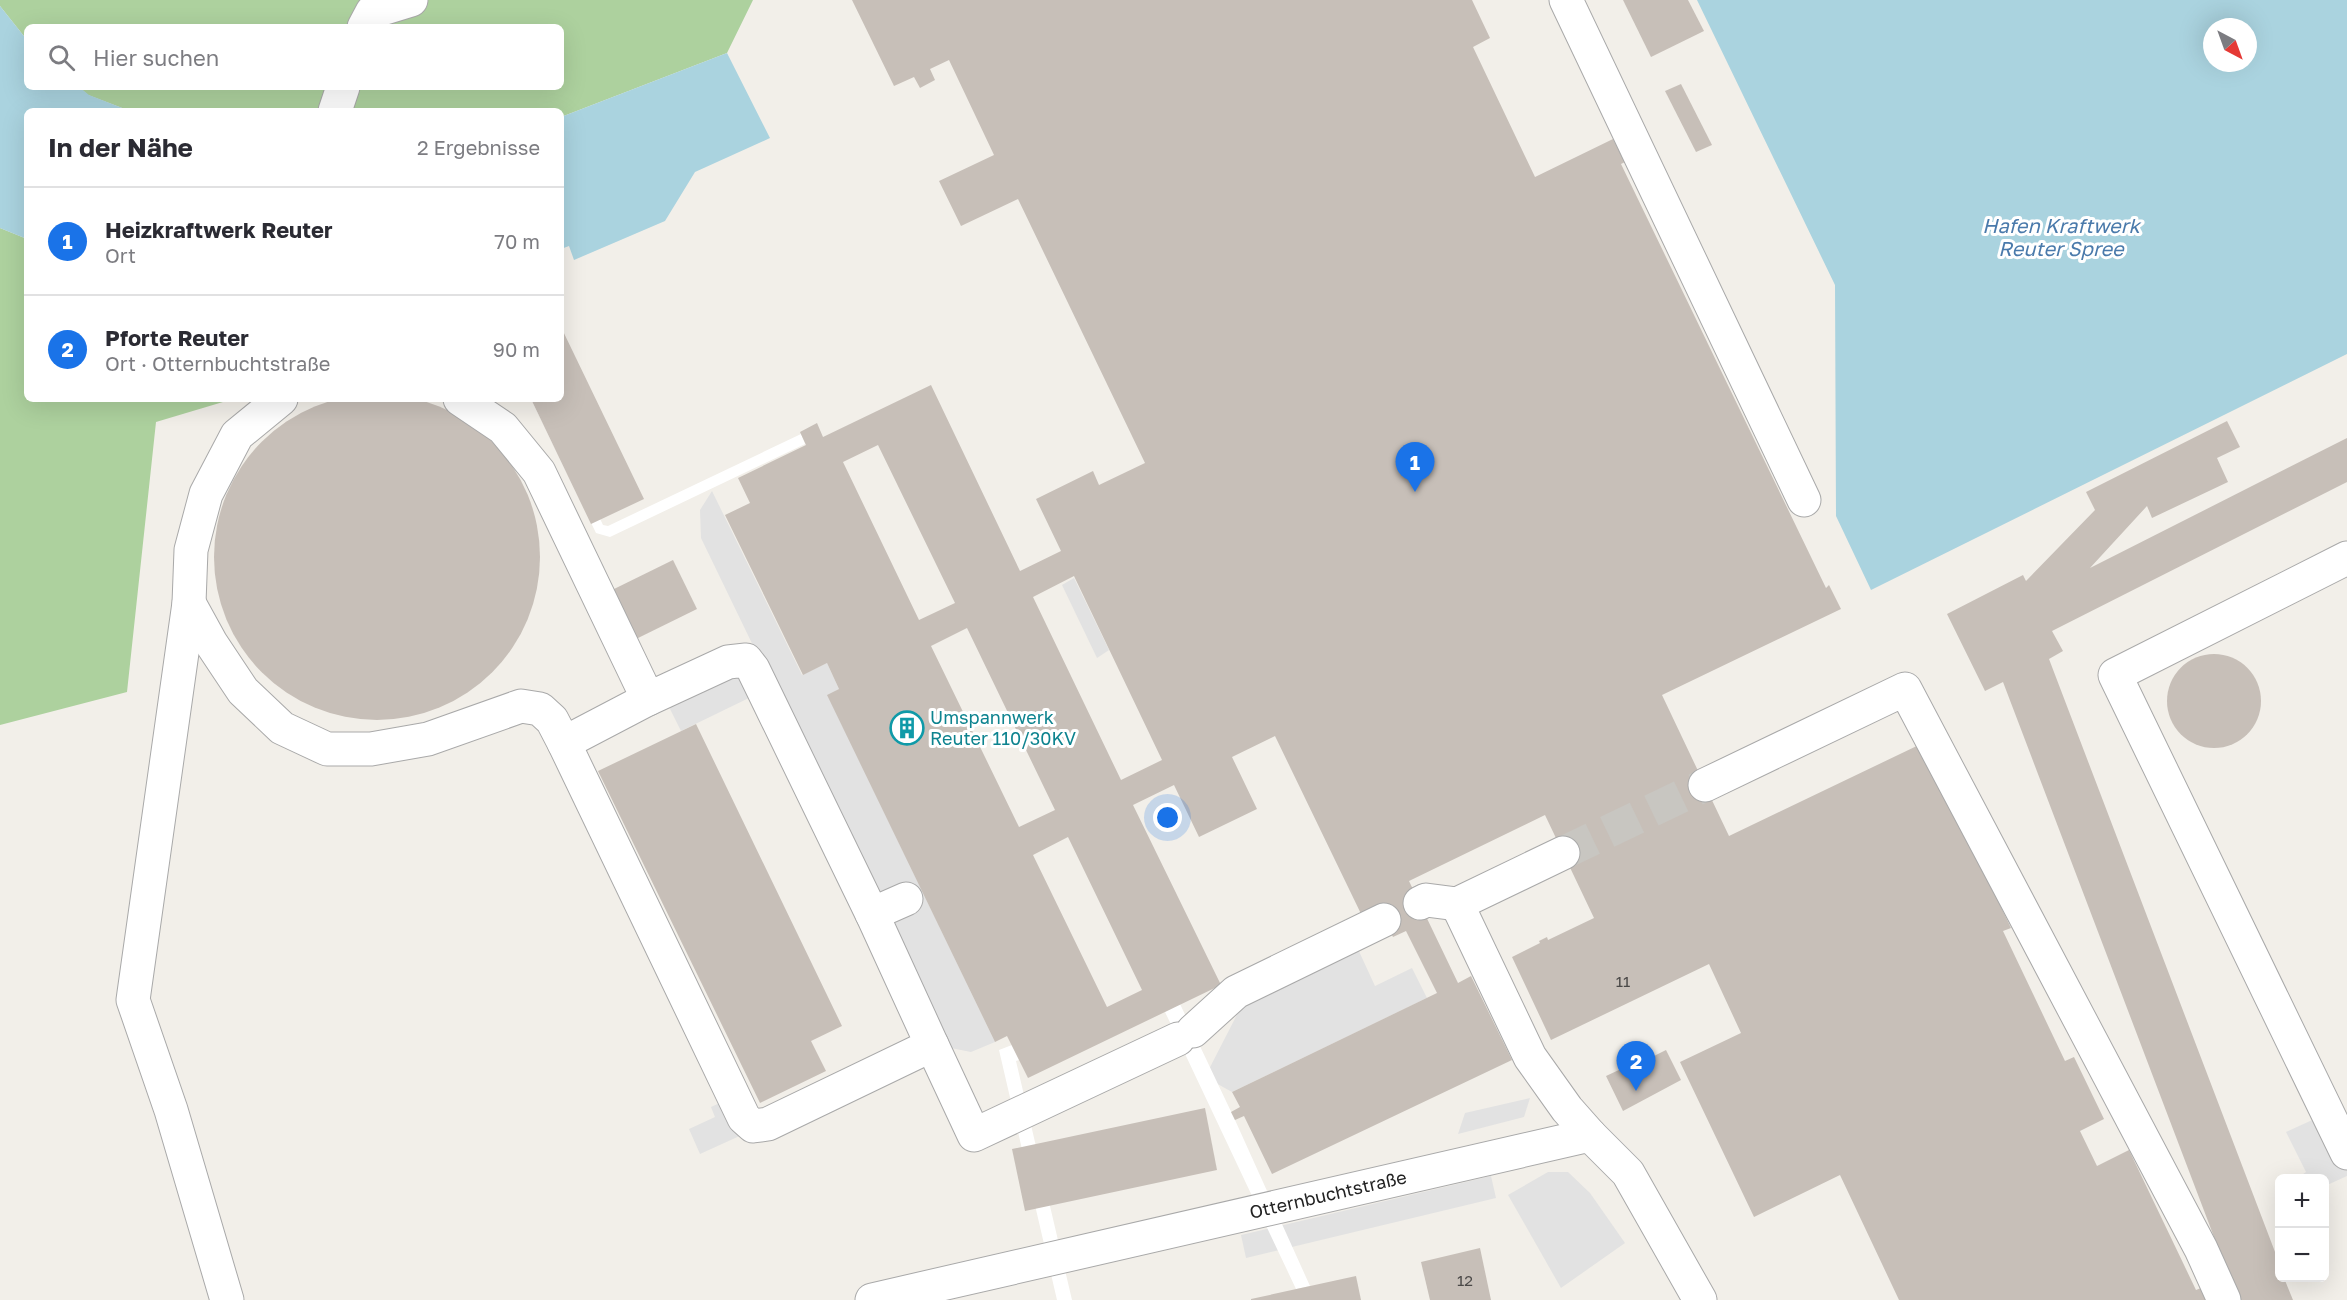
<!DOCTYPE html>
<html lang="de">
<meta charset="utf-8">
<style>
:root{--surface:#fff;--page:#f2f2f3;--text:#2b2b33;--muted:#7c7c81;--line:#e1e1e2;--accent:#1a73e8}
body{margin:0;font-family:"Golos Text",sans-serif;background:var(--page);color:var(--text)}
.controls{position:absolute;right:18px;bottom:18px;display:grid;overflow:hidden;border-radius:9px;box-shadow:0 6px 24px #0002}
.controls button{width:54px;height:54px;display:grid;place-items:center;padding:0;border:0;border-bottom:2px solid var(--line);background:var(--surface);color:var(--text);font:30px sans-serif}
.compass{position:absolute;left:2203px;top:18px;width:54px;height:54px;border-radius:50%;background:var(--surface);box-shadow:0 6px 24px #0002;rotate:139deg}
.you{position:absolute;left:1168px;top:818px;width:21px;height:21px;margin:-15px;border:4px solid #fff;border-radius:50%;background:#1a73e8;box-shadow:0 0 0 9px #1a73e833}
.badge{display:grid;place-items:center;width:39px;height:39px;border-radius:50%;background:var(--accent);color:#fff;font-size:20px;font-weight:700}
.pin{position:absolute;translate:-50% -50px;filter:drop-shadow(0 2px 3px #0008)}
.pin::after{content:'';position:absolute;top:32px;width:21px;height:18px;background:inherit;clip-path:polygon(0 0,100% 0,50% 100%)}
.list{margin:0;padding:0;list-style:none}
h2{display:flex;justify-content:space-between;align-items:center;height:78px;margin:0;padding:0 24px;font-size:26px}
h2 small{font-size:20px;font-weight:400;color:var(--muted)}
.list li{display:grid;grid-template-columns:39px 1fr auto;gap:18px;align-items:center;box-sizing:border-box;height:108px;padding:0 24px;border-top:2px solid var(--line)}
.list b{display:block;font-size:22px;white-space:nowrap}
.list p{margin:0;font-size:20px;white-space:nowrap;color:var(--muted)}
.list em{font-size:20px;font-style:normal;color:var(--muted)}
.icon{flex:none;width:33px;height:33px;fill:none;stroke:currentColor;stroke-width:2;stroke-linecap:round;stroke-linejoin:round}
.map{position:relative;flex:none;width:2347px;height:1300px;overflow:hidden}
.search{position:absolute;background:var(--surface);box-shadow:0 6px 24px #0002;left:24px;top:24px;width:540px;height:66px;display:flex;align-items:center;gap:15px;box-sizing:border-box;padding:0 21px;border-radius:9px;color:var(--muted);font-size:22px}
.panel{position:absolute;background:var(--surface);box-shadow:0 6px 24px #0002;left:24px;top:108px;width:540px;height:294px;border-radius:9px}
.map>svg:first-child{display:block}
.forest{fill:#add19e}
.parking{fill:#e2e2e2}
.water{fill:#aad3df;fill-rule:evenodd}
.pier{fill:#fff}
.building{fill:#c7bfb8;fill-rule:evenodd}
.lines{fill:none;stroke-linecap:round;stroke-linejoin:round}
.minor-tunnel{stroke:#c8c6c1;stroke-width:33;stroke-dasharray:33 16;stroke-linecap:butt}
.minor-casing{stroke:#a9a9a9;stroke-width:35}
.minor{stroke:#fff;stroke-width:33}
.labels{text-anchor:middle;stroke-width:6;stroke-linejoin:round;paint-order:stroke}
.number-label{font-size:15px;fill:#4b4948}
.culture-label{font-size:18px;fill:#0d838f;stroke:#fff;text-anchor:start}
.street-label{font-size:18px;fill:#222;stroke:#fff}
.water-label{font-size:20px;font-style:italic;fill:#4a7aab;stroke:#fff}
</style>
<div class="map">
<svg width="2347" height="1300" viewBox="0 0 2347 1300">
<rect width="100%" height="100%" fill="#f2efe9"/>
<!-- forest -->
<g class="forest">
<path d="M0 0H753L727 53 561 117V111H130L88 95 79 87H561V27H27V40L0 6Z"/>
<path d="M0 228 27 239V399H233L156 422 127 692 0 725Z"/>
</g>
<!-- parking -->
<g class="parking">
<path d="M712 491 802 675 827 663 839 689 828 696 995 1042 971 1052 951 1048 945 1042 701 538 700 510Z"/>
<path d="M1074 578 1109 650 1097 658 1062 585Z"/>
<path d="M728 672 743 675 753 696 681 731 667 703Z"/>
<path d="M1357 947 1375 986 1412 968 1427 998 1232 1092 1205 1077 1244 1001Z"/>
<path d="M1530 1098 1524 1117 1458 1134 1465 1113Z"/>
<path d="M724 1101 744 1134 700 1154 689 1129 715 1117 711 1107Z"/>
<path d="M2321 1116 2347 1171V1176L2325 1186 2324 1178H2298L2306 1172 2286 1132Z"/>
<path d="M1548 1172H1568L1590 1193 1625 1243 1561 1288 1508 1195Z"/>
<path d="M1491 1176 1496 1198 1246 1258 1241 1235Z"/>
</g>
<!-- water -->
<g class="water">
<path d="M1697 0H2347V354L1871 590 1836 516 1835 285ZM2212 27H2248V63H2212Z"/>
<path d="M0 6 27 40V87H79L89 95 130 111H27V239L0 228Z"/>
<path d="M727 53 770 138 695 172 665 221 574 260 569 246 561 249V117Z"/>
</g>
<!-- pier -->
<g class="pier">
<path d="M531 399H543L603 525 608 526 801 434 805 444 610 537 596 533Z"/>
<path d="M1180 1004 1235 1120 1310 1286 1296 1289 1178 1039 1165 1012Z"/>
<path d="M1012 1045 1019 1060 1016 1061 1072 1300H1057L999 1050Z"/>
</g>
<!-- building -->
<g class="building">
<path d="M852 0H1472L1490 38 1473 47 1535 177 1613 139 1625 162 1621 164 1826 588 1829 585 1841 609 1662 695 1729 836 1923 743 2011 928 2003 931 2065 1061 2074 1057 2104 1119 2080 1131 2097 1166 2129 1150 2196 1290 2201 1288 2206 1300H1899L1840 1175 1754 1217 1680 1062 1741 1033 1709 964 1551 1040 1512 957 1540 943 1539 941 1547 937 1548 940 1594 918 1545 815 1409 881 1458 983 1471 976 1512 1060 1272 1174 1244 1116 1235 1120 1231 1112 1240 1107 1232 1092 1437 993 1406 931 1393 937 1384 920H1364L1275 736 1232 757 1257 809 1199 837 1174 785 1133 805 1221 985 1028 1078 1007 1036 995 1042 827 695 839 689 827 663 803 675 725 515 750 503 738 478 806 445 800 432 817 423 823 437 931 385 1020 571 1061 551 1036 499 1093 471 1099 485 1145 463 1018 199 961 226 939 181 994 155 949 60 930 69 935 80 920 88 914 77 894 86ZM878 445 955 603 919 620 843 462ZM1074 576 1162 760 1121 780 1033 597ZM967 628 1055 810 1019 827 931 646ZM1068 837 1142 990 1107 1007 1033 855Z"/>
<path d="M1623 0H1688L1704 31 1651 57Z"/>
<path d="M1681 84 1712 145 1696 152 1665 91Z"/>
<path d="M561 327 644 499 591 524 531 399H561Z"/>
<circle cx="377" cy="557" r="163"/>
<path d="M2227 421 2240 447 2217 458 2228 482 2152 518 2147 506 2090 568 2347 438V482L2052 631 2063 651 2049 659 2280 1265V1278H2284L2293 1300H2238L2003 682 1985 691 1947 614 2023 575 2026 581 2095 510 2086 492Z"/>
<path d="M673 560 697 609 636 639 612 590Z"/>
<circle cx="2214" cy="701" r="47"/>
<path d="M696 724 842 1026 811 1041 826 1071 760 1103 598 771Z"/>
<path d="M1666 1050 1681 1080 1623 1111 1606 1076 1621 1069 1622 1072Z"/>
<path d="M1205 1108 1217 1170 1025 1211 1012 1149Z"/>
<path d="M1480 1248 1491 1300H1430L1421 1262Z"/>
<path d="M1356 1276 1361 1300H1251V1299Z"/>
</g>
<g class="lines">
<!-- minor-tunnel -->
<path class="minor-tunnel" d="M1563 853 1705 785"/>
<!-- minor casing -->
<g class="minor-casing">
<g id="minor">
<path d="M1566 0 1804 500"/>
<path d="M364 27 372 12 411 0"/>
<path d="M335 111 343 87"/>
<path d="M460 399 503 428 539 472 648 699 728 662 746 660 753 669 872 914 932 1045 768 1124 753 1126 744 1118 564 743"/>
<path d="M2347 558 2115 675 2347 1153"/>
<path d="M189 603 211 643 243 691 282 728 327 749H371L428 739 521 706 540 709 552 720 564 743 648 699"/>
<path d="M1705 785 1905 689 2201 1249 2224 1300"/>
<path d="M1420 903 1426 900 1457 904 1563 853"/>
<path d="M1457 904 1530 1057 1567 1109 1590 1135"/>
<path d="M872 914 906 899"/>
<path d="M1193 1031 1236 992 1384 920"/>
<path d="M932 1045 974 1135 1178 1039"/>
<path d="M227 1300 171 1110 133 1000 189 603 191 550 206 494 237 435 281 399"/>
<path d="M872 1300 1590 1135 1628 1173 1700 1300"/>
</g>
</g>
<!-- minor -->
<use href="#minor" class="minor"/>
</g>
<!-- icons -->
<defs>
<g id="building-ring" transform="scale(1.725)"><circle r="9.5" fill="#fff" stroke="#0f9aa8" stroke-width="1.5"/><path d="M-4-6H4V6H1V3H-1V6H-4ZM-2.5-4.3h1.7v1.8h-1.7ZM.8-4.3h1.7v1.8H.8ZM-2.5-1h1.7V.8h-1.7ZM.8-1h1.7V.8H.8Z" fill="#0f9aa8"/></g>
</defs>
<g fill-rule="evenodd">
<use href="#building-ring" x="907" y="728"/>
</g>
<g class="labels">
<!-- number labels -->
<g class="number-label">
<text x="1623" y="987">11</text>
<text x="1465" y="1286">12</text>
</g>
<!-- culture labels -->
<g class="culture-label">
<text x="930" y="724">Umspannwerk<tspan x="930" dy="21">Reuter 110/30KV</tspan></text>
</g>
<!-- street labels -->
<g class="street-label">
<text transform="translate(1328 1195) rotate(-13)" y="6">Otternbuchtstraße</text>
</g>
<!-- water labels -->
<g class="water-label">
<text x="2061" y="233">Hafen Kraftwerk<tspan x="2061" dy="23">Reuter Spree</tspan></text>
</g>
</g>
</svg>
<div class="controls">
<button>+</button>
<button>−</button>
</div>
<svg class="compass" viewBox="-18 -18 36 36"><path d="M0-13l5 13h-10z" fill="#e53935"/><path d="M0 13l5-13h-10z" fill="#7c7c81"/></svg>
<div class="you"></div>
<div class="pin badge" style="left:1415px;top:492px">1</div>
<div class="pin badge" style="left:1636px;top:1091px">2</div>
<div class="search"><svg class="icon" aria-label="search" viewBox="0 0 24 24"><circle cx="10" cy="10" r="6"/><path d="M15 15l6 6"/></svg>Hier suchen</div>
<section class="panel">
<h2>In der Nähe<small>2 Ergebnisse</small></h2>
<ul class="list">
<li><span class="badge">1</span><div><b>Heizkraftwerk Reuter</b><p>Ort</p></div><em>70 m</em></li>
<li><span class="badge">2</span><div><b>Pforte Reuter</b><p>Ort · Otternbuchtstraße</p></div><em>90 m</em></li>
</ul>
</section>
</div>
